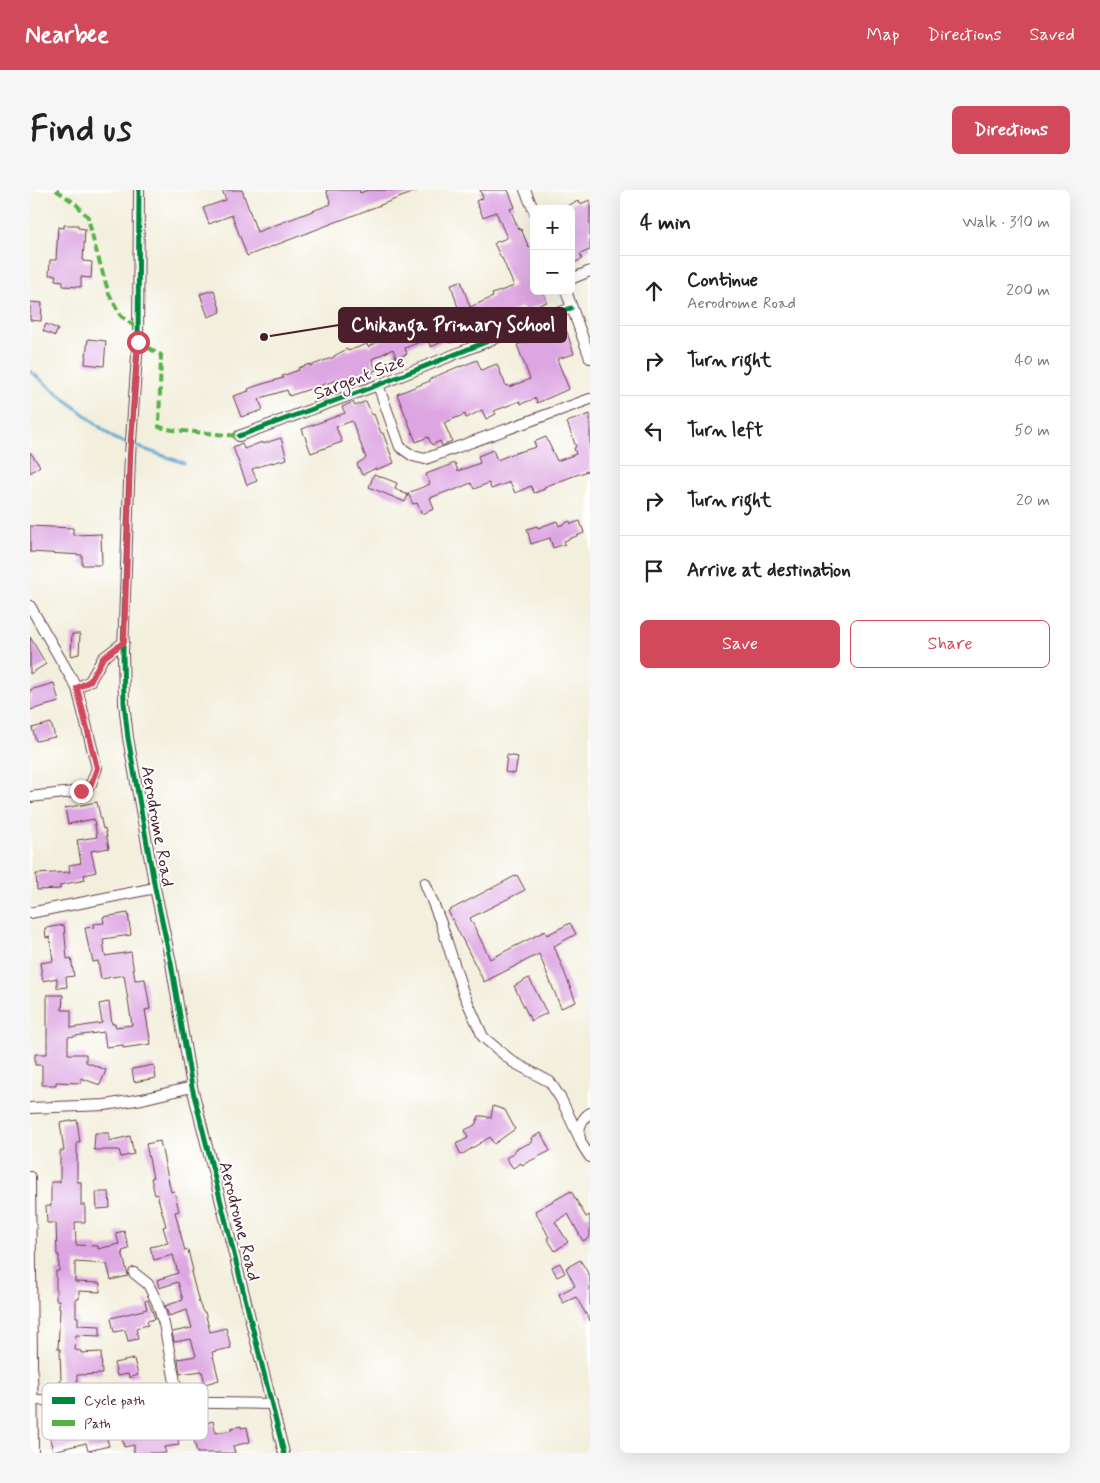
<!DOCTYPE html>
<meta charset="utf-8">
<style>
:root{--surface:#fff;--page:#f6f6f6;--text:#222;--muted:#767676;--line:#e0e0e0;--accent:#d1495b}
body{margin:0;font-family:Mynerve,sans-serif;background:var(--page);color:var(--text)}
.controls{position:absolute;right:15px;top:15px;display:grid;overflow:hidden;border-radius:8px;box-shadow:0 5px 20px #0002}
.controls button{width:45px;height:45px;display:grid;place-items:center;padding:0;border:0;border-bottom:1px solid var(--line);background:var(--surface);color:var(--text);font:25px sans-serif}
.stop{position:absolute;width:15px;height:15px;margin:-11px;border:4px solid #d1495b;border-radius:50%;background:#fff}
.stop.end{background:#d1495b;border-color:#fff;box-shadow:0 1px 5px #0008}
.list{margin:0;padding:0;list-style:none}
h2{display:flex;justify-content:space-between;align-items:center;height:65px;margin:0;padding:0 20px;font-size:21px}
h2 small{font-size:16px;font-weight:400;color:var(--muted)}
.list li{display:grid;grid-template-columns:32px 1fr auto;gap:15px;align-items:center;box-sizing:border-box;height:70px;padding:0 20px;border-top:1px solid var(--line)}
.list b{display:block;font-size:19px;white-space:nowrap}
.list p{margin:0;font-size:16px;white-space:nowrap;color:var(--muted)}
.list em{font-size:16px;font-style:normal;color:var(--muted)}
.actions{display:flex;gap:10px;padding:15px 20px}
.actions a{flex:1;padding:11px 0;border:1px solid var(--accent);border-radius:8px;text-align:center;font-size:18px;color:var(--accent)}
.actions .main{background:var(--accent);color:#fff}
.icon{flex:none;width:28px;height:28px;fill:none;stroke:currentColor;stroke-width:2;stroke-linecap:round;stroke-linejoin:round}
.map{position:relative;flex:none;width:560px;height:1263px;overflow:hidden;border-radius:8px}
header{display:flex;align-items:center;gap:30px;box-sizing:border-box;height:70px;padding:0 25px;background:var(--accent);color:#fff}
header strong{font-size:24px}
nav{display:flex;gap:28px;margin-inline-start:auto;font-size:18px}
.intro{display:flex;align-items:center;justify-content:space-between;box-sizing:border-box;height:120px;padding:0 30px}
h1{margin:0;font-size:35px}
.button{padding:12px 22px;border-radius:8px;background:var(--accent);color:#fff;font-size:18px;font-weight:700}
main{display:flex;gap:30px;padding:0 30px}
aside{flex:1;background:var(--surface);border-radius:8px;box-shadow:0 5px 20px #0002}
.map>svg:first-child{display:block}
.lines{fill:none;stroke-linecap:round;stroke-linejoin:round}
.stream{stroke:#54a4ce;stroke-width:3}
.building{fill:#dda6e2}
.minor-casing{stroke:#633e46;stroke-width:12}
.minor{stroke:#fff;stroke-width:10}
.quiet{stroke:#57b146;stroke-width:4;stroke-dasharray:8 4;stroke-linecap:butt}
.cycleway-casing{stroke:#fff;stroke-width:8}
.cycleway{stroke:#00873e;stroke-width:5}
.route{stroke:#d1495b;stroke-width:6}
.labels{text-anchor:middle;stroke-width:4;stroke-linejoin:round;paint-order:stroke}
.street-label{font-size:18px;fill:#4a1f2b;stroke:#fff}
.key{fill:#fff;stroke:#c9bcbf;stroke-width:1}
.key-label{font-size:14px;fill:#4a1f2b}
.leader{fill:none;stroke:#4a1f2b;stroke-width:2}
.callout-dot{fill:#4a1f2b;stroke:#fff;stroke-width:2}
.callout{fill:#4a1f2b;stroke:#4a1f2b;stroke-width:2}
.callout-label{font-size:19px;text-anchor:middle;font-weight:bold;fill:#fff}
</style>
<header>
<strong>Nearbee</strong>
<nav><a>Map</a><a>Directions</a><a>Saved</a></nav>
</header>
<div class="intro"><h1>Find us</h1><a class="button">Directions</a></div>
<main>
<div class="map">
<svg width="560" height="1263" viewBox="0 0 560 1263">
<rect width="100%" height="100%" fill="#fff"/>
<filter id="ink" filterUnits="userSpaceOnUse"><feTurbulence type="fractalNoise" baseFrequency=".02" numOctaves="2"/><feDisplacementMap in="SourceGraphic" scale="10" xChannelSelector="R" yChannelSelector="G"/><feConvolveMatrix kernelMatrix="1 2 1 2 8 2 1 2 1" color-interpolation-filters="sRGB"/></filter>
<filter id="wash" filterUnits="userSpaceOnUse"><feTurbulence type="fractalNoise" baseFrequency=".0096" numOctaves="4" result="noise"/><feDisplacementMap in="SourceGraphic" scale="20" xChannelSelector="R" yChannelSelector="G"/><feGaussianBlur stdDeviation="1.12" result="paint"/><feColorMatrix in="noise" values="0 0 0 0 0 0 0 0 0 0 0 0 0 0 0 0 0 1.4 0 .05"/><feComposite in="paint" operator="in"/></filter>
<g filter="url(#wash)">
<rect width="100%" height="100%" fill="#f3efdd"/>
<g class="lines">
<!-- stream -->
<path class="stream" d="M0 181 85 249 154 273"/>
</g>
<g id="blocks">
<!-- building -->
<g class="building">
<path d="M192 0H212L227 42 301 14 296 0H329L330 3 338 0 387 1 217 66 202 25 179 34 173 18 196 10Z"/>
<path d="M450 0H478L485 17 480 19 489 40 491 39 499 58 504 55V101H513L517 112 494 121 492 117 451 133 450 132 431 140 434 146 419 153 418 149 401 157 397 149 375 158 377 164 366 168 363 159 342 169 346 180 313 194 310 189 259 206 257 200 234 207 229 210 233 220 211 227 203 206 219 201 218 199 229 195 253 188 252 186 269 180 268 178 280 174V176L304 167V166L317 159 318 161 337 154 338 157 356 148 394 136 393 134 411 125V124L428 118 421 94 431 91 440 117 463 107 462 104 484 96 472 68H471L464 53 477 48 466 22 453 27 446 11 453 8Z"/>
<path d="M560 10V60L550 64 552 69 541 74V19H540L538 15 549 11 550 14Z"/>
<path d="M34 35H48V38L55 39 53 71 62 72 61 88 51 87V97L33 96V91L25 90 26 85H19L20 70H26L28 37 34 38Z"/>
<path d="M184 100 191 122 178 127 170 104Z"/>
<path d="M0 112 12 113 11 131 0 130Z"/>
<path d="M16 134 28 139 25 146 13 141Z"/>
<path d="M536 139 544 164 527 169 539 199 507 213 506 208 491 214 490 211 464 221 466 224 456 229 452 220 436 228 435 224 414 233 422 251 412 256 410 251 402 255 398 247 386 252 367 204 400 191V189L418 181 430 176V177L447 170 451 180 467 174 476 196 478 195 479 197 500 189 487 155Z"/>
<path d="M58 149 76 151 74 176 55 174Z"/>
<path d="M336 211 342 225 344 224 351 243H353L364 273 346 280V278L332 285 327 274 336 268 322 231 306 237 312 252 281 263 272 239 315 223 312 217 323 212 325 216Z"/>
<path d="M560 224V280L514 297 515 299 504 303 501 296 485 303 480 292 461 299 459 293 444 299 441 293 422 301 421 300 400 308 404 319 392 324 387 313 383 314 378 303 400 294 396 284 425 273 428 281 450 273 448 266 463 260 467 270 482 264 506 257 504 252 516 247 527 271 546 264 544 258 546 257 537 232Z"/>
<path d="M251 248 257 269 242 273V272L222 279 227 291 217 295 203 257 212 253 214 259 232 252V254Z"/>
<path d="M0 262 10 276 0 283Z"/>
<path d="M344 284 367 293 365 299 378 305 375 312 339 297Z"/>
<path d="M527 331 529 336 540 331 541 334 550 331 554 343 534 351 535 354 523 358 520 348 501 354 497 339 507 336 508 338Z"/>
<path d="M0 336 43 338V345L71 344 72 375H52V365L0 362Z"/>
<path d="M42 444H50L49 464 41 466Z"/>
<path d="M0 447 16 474 0 484Z"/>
<path d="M24 493 29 512 0 520V500Z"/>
<path d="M21 533 25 547 6 551 2 538Z"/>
<path d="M477 565 488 567 485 584 475 582Z"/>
<path d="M67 612 73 639 75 638 79 658 61 661 66 682 54 685 55 690 30 695V699L7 700 6 684 40 682 39 675 51 673 47 650 67 647 64 629 38 634 35 618Z"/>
<path d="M487 685 495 700 440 728 460 769 515 741 517 745 540 733 546 744 524 756 546 812 531 818 509 764 454 792 418 721Z"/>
<path d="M98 723 101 745 73 749 75 766 101 762 105 790 115 789 120 819 115 820 121 854 93 858V855L76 857 74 842 38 847V864H56V872L76 880 70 895 51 888V893L26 892V895H12V875H5V864H17V805H33L32 820H41V838L72 833 69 814 79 812 82 834H85L86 837 102 835 94 785 71 789 68 771 63 772 60 759H59L55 738 64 737 63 734 74 733 73 727Z"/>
<path d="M34 735 37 769 41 768 44 786 36 787 37 797 27 798V788L13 791 10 773 23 771 20 747 16 748 15 738Z"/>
<path d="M499 788 517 823 501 831 484 796Z"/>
<path d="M124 875 126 888 104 892 102 879Z"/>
<path d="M463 916 475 920 485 939 464 954 460 947 431 965 426 954 438 948 435 940 445 935 449 926H453L461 928Z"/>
<path d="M47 930 50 952H47V992H51V1015H55V1032H45L46 1055 68 1056V1059L89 1054 86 1043 94 1041 99 1059 92 1061 98 1086 81 1090 77 1074 45 1072V1092L70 1093V1102L49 1101V1109H46V1127H48V1135L70 1136V1146L46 1145 45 1160 51 1161V1163L71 1162 72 1184 47 1185V1200H28V1192H31L30 1159H28L30 1119H29V1110H26V1081H29V1065H27L26 1033H17L16 1016H21V992H30V961H34L30 933Z"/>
<path d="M65 943H79V951L100 946 104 964 91 967 89 960H64Z"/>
<path d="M511 943 520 961 492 975 491 973 483 978 476 968 485 962 484 960 502 952 501 948Z"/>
<path d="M130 951 141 1002 144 1001 149 1021 145 1022 155 1061 158 1060 163 1081 161 1082 169 1113 173 1122H175L180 1142 196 1138 201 1158 182 1162 189 1190 175 1194 172 1181 150 1184 148 1169 166 1166 161 1149 144 1152 142 1142 162 1138 157 1120 139 1126 135 1116 153 1110 148 1092 129 1098 127 1090 148 1083 143 1065 124 1070 120 1057 138 1053 133 1037 136 1036 127 1004 125 1005 121 988H123L116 954Z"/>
<path d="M541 1001 556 1027 560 1025V1047L553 1051 538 1024 525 1032 538 1052 525 1061 517 1048 519 1047 505 1021Z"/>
<path d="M66 1002H79L80 1018 67 1019Z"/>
<path d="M550 1070 560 1086V1131L546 1107 533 1113 529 1104 545 1096 536 1078Z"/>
<path d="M530 1073 535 1083 527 1087 522 1077Z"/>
<path d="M118 1110 125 1129 117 1131 118 1135 106 1138 108 1149 98 1151 95 1140 84 1142 81 1128 117 1119 115 1111Z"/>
<path d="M104 1169 108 1185 99 1188 98 1184 87 1186 84 1173Z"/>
<path d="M183 1231 186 1243 202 1240 201 1238 211 1236V1238L217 1237 220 1252 203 1256 205 1263H167L163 1246 148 1250 149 1255 134 1257 136 1263H104V1255L94 1257 91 1243 111 1239 112 1246 147 1241Z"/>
<path d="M73 1235 79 1256 58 1261 56 1253 23 1261 18 1241 31 1237 32 1242 42 1239 43 1247 62 1242 61 1239Z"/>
</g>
</g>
</g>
<g filter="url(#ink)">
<use href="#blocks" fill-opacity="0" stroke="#633e46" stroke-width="1"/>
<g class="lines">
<!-- minor casing -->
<g class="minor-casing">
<g id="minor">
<path d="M109 0 108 152 100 265 93 462 94 513 98 548 125 698 141 773 162 897 254 1263"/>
<path d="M495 0 504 21"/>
<path d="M541 89 560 81"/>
<path d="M536 101 560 168"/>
<path d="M348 195 370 257 383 266 395 269 560 209"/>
<path d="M209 246 348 195 541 118"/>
<path d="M0 416 47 498 67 578 61 594 51 601 0 607"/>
<path d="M47 498 60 491 73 468 94 452"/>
<path d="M395 693 411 733 433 802 453 847 483 872 520 892 531 909 550 949"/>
<path d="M0 723 125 698"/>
<path d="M0 918 75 915 112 909 162 897"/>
<path d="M560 923C552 928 547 939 550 949 551 955 557 962 560 967"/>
<path d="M0 987 3 1263"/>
<path d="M104 1083 118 1094 127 1112 134 1134 149 1213"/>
<path d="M3 1210 242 1214"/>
</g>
</g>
<!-- minor -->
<use href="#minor" class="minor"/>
<!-- quiet -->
<g class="quiet">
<path d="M26 0 46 14 58 27 64 53 79 104 91 126 108 139"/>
<path d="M108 152 131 165 129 237 143 240 209 246"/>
</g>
<!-- cycleway casing -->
<g class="cycleway-casing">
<g id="cycleway">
<path d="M109 0 108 152 100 265 93 462 94 513 98 548 125 698 141 773 162 897 254 1263"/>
<path d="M209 246 348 195 541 118"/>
</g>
</g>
<!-- cycleway -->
<use href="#cycleway" class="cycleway"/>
</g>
</g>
<g class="lines" filter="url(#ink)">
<!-- route -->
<path class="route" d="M51 601 61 594 67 578 47 498 60 491 73 468 94 452 100 265 108 152"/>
</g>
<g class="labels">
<!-- street labels -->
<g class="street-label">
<text transform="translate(329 187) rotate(-21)" y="6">Sargent Size</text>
<text transform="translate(128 636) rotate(80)" y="6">Aerodrome Road</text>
<text transform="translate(210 1031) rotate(76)" y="6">Aerodrome Road</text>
</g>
</g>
<!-- legend -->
<rect x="12" y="1193" width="166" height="57" rx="8" class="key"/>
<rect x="22" y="1207" width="23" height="7" fill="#00873e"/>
<rect x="22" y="1230" width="23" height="6" fill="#57b146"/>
<g class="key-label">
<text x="54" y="1215">Cycle path</text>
<text x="54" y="1238">Path</text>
</g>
<!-- callouts -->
<path class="leader" d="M234 147L309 135"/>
<circle class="callout-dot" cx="234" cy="147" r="5"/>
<rect class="callout" x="309" y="118" width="227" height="34" rx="5"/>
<g class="callout-label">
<text x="423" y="141">Chikanga Primary School</text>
</g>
</svg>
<div class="controls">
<button>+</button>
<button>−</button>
</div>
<div class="stop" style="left:108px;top:152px"></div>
<div class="stop end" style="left:51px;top:601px"></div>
</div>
<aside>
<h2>4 min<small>Walk · 310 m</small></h2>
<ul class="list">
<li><svg class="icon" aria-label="ahead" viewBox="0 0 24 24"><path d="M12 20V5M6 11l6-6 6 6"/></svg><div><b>Continue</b><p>Aerodrome Road</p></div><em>200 m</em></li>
<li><svg class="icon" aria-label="right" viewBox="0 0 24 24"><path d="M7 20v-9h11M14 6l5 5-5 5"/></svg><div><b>Turn right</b></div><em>40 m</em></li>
<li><svg class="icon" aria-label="left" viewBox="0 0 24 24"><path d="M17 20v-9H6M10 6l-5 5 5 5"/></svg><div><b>Turn left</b></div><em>50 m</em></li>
<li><svg class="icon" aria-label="right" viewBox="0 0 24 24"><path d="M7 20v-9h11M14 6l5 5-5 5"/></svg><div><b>Turn right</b></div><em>20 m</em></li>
<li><svg class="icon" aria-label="arrive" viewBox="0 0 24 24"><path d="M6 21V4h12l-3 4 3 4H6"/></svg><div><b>Arrive at destination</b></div></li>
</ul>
<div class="actions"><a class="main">Save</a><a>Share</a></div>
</aside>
</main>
